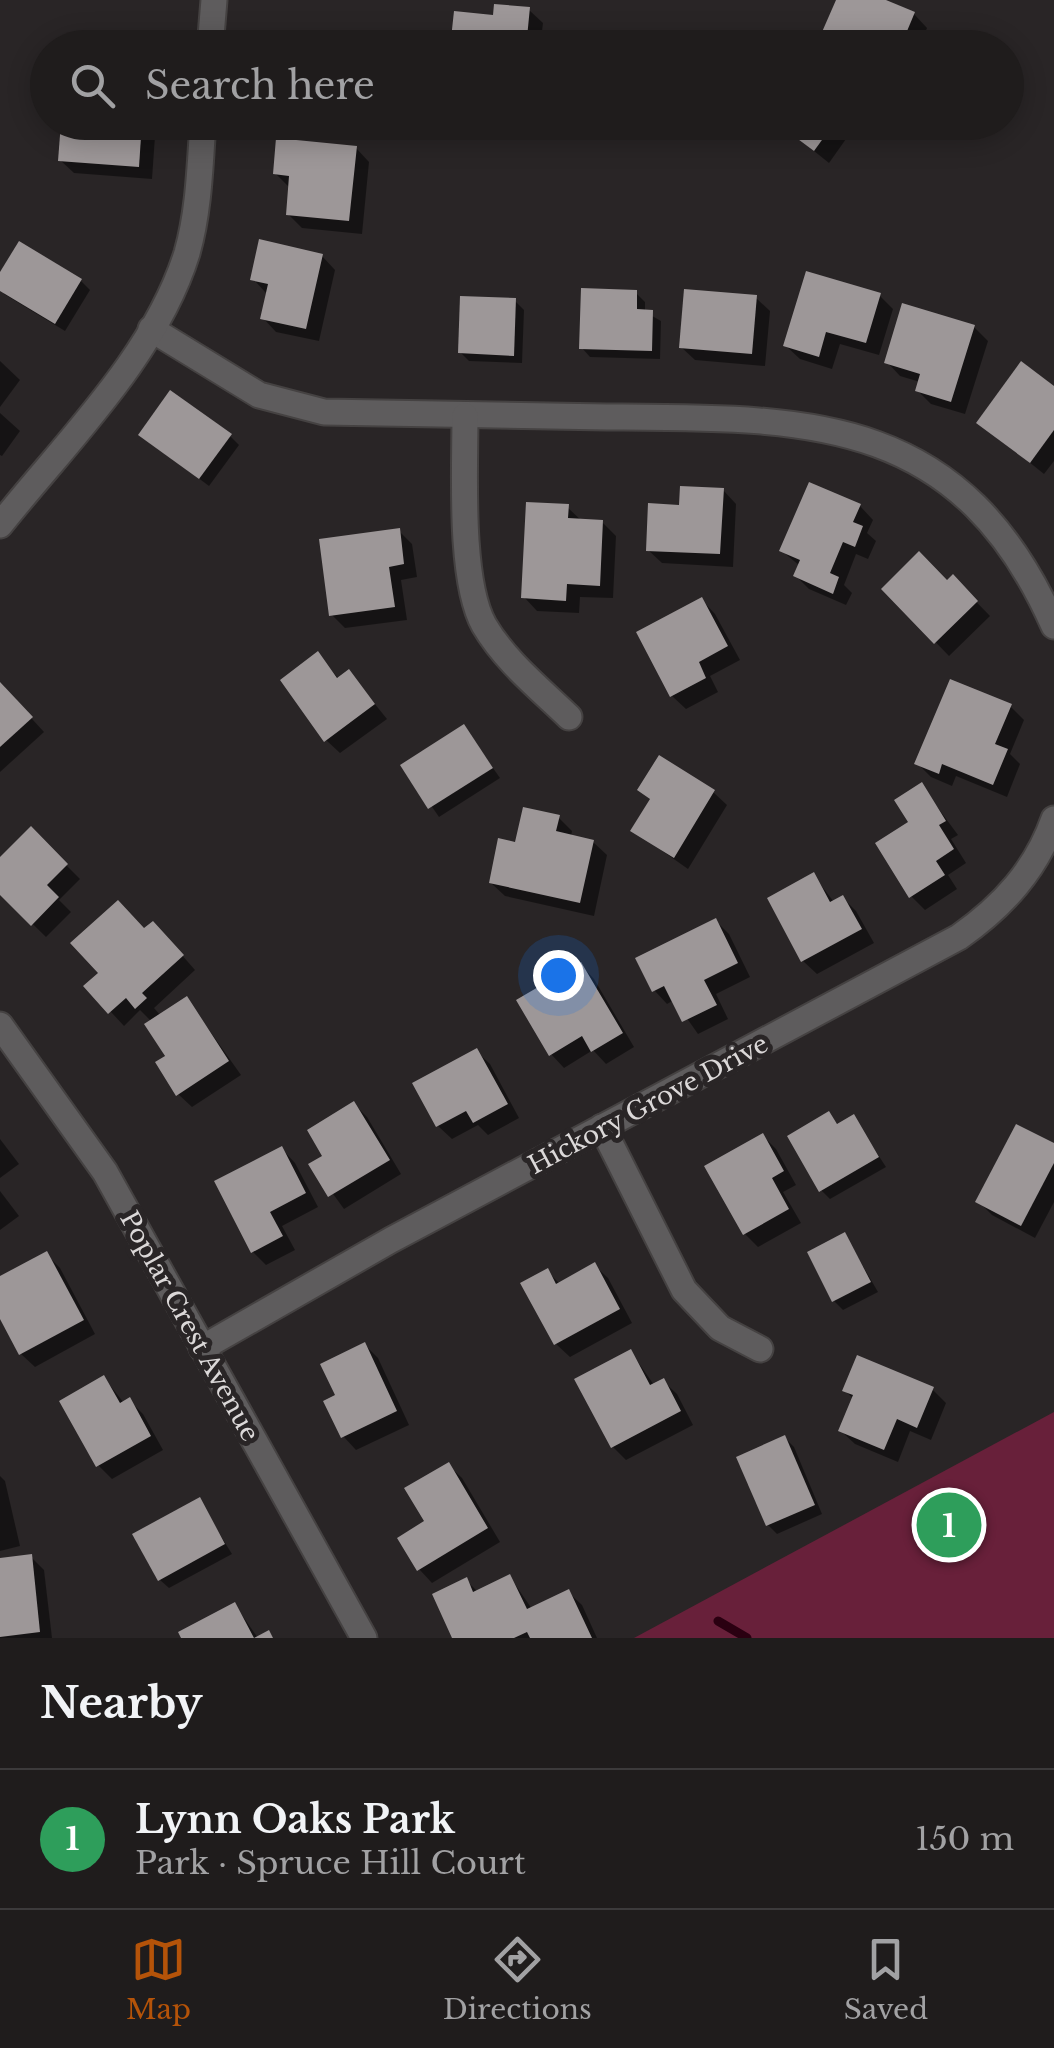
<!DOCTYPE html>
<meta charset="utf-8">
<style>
:root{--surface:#1f1c1c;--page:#2c2929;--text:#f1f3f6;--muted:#a1a1a3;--line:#3c3a3b;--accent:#b45309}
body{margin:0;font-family:"Libre Baskerville",serif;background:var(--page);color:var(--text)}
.you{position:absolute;left:558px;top:975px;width:35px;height:35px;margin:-25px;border:8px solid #fff;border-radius:50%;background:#1a73e8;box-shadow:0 0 0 15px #1a73e833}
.badge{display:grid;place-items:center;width:65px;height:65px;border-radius:50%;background:var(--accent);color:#fff;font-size:32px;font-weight:700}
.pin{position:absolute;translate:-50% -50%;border:5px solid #fff;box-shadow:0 2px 10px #0006}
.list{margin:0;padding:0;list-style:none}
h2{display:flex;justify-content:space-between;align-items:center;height:130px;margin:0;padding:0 40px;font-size:42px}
h2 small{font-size:32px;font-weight:400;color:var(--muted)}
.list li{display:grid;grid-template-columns:65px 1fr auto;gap:30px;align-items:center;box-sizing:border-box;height:140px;padding:0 40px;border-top:2px solid var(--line)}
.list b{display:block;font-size:38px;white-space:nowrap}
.list p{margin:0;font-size:32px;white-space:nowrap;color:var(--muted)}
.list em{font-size:32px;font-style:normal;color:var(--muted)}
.icon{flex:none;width:55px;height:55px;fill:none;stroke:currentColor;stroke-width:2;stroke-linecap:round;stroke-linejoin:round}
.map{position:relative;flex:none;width:1054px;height:1638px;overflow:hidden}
.search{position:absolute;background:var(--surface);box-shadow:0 5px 25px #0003;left:30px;right:30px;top:30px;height:110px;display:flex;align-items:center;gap:25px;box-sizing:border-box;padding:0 35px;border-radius:55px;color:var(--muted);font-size:38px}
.sheet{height:270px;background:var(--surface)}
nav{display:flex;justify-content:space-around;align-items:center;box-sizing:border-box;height:140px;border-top:2px solid var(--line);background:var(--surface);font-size:28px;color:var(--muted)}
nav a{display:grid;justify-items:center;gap:5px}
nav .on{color:var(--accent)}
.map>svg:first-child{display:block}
.green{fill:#68203a}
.shadow{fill:#0007}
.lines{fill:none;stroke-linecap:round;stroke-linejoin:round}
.stream{stroke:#2a0011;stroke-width:9}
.building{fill:#9d9798}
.street-casing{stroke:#454242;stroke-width:29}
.street{stroke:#5e5c5d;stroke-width:25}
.labels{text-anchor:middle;stroke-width:10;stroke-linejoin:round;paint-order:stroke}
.street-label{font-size:25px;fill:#dbd8d8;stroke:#292526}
</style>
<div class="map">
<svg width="1054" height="1638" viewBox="0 0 1054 1638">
<rect width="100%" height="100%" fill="#292526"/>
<!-- green -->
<path class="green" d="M1054 1412V1638H634Z"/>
<!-- shadow -->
<g class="shadow">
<path d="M838 0H880L914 14 927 28 919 48 839 45 825 32Z"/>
<path d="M529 10 543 23 540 48H452L495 18Z"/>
<path d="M64 122H156L152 179 74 173 60 160Z"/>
<path d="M778 122H858L829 163Z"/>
<path d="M356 148 369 162 362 234 302 228 288 214 289 187 275 173Z"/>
<path d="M322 256 335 270 319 341 276 332 263 318 266 293 253 279Z"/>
<path d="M0 277 81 281 90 290 65 331 4 294Z"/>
<path d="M636 293 645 302V312L661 321 660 359 590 357 582 348Z"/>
<path d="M879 295 893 309 879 355 840 344 832 369 800 359 786 346Z"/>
<path d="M756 298 770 311 765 366 695 360 681 347Z"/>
<path d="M515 301 524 310 522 363 469 361 460 352Z"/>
<path d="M974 327 988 341 965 414 931 404 918 391 920 382 900 376 887 362Z"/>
<path d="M0 361 20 380 0 407Z"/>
<path d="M1054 389V461L1044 474 979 422Z"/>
<path d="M0 413 20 431 2 456 0 455Z"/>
<path d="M141 435 230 436 239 445 209 486Z"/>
<path d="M723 490 736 504 733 567 662 563 648 550 681 507Z"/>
<path d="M860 506 873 520 867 533 876 541 868 559 856 554 844 585 852 593 846 605 809 589 796 576 800 566 782 551Z"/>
<path d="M567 507 582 521 602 522 616 536 613 598 580 597 579 613 537 611 524 597Z"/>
<path d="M399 531 412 544 417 577 401 580 407 620 345 628 332 615Z"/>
<path d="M953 578 990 616 949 656 884 589 947 583Z"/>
<path d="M702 600 715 614 740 660 710 676 718 692 686 709 672 696Z"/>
<path d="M318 655 339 679 349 672 387 719 340 753 326 740Z"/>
<path d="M0 684 44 732 0 772Z"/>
<path d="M1010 706 1024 720 1010 754 1020 764 1007 797 956 776 952 786 931 777 917 763Z"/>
<path d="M464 727 500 778 439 817 404 766Z"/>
<path d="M921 785 958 835 951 839 966 863 948 875 957 889 925 910 911 896 912 823Z"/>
<path d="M640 790 713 792 727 805 688 869 634 831 652 801Z"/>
<path d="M558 817 572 831 571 837 593 842 607 855 594 916 505 896 491 883 517 845Z"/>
<path d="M31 830 80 879 59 900 71 912 46 937 0 892V860Z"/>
<path d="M813 875 834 902 843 898 856 911 874 943 817 974 803 961 770 899Z"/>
<path d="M716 921 729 934 750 977 716 994 728 1019 698 1034 674 1000 667 1004 654 990Z"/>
<path d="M144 931 166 937 195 970 154 1008 161 1016 187 999 241 1075 192 1107 178 1094 152 1022 140 1010 124 1026 87 986Z"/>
<path d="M581 965 594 979 634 1047 606 1064 593 1050 564 1068 551 1054Z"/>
<path d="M476 1051 490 1064 519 1118 488 1135 478 1125 452 1139 438 1126Z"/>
<path d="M354 1104 367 1117 401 1174 344 1209 312 1165 326 1156Z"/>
<path d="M829 1114 839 1126 854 1118 886 1167 830 1199 821 1190Z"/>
<path d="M763 1136 776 1149 796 1185 783 1192 801 1223 758 1247 745 1234Z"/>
<path d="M0 1139 19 1164 0 1178Z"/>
<path d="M1054 1146V1202L1035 1238 992 1215 978 1201Z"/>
<path d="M282 1149 295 1163 318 1207 282 1226 295 1250 266 1265 253 1252Z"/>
<path d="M0 1191 19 1216 0 1230Z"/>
<path d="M845 1235 878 1292 843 1310 834 1301Z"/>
<path d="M46 1254 60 1268 95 1334 35 1367 21 1354 0 1314V1279Z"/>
<path d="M594 1265 608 1278 632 1323 570 1357 556 1344 523 1284 547 1271 560 1284Z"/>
<path d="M365 1345 378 1358 409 1425 356 1450 343 1436 338 1397Z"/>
<path d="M631 1352 654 1385 663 1381 677 1394 693 1425 626 1460 613 1447Z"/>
<path d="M104 1378 124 1403 129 1400 143 1414 163 1450 112 1479 98 1465Z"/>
<path d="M932 1389 946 1403 931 1440 910 1431 898 1462 855 1444 841 1431 854 1399 845 1391Z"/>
<path d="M785 1438 794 1447 822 1514 777 1534 768 1525Z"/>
<path d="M448 1465 462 1478 500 1542 432 1583 419 1569 427 1522Z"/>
<path d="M0 1476 5 1481 20 1546 0 1551Z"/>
<path d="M199 1501 232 1554 169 1588 160 1580Z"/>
<path d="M31 1557 44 1570 52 1638H0V1561Z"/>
<path d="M510 1577 532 1609 568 1592 582 1605 597 1638H455L466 1580 478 1592Z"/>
<path d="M235 1605 258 1638H183Z"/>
</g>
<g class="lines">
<!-- stream -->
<path class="stream" d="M718 1621 747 1638"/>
</g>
<!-- building -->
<g class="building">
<path d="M836 0H886L915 12 900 48H858L822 32Z"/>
<path d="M494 4 530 7 526 48H450L454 11 493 15Z"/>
<path d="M291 33 363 44V48H289Z"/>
<path d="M61 122H142L139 167 58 161Z"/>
<path d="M775 122H835L814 151Z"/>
<path d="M276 138 357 146 349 221 286 215 289 176 273 174Z"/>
<path d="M259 239 323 254 306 329 260 319 268 284 250 280Z"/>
<path d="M19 241 82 279 55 324 0 291V272Z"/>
<path d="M806 271 881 293 866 343 826 332 819 357 783 346Z"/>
<path d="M581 288 637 290V309L653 310 652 351 579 349Z"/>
<path d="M684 289 757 295 752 354 679 348Z"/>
<path d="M460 296 516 298 514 356 458 353Z"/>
<path d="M902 303 975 325 951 402 915 391 920 374 884 363Z"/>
<path d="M1021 361 1054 386V430L1030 463 976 423Z"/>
<path d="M170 390 232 434 199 479 138 435Z"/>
<path d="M809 482 861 504 853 522 863 526 855 547 843 542 830 573 839 577 833 594 793 576 800 560 779 551Z"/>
<path d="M680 486 724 488 720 554 646 551 648 503 679 505Z"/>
<path d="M526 502 569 504 568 518 603 520 600 586 567 584 566 601 521 598Z"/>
<path d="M400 528 404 564 389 567 395 607 329 616 319 539Z"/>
<path d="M919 551 947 580 953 574 978 601 934 644 881 589Z"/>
<path d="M702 597 728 646 699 662 706 678 670 697 636 632Z"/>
<path d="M318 651 337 678 349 669 375 704 324 742 280 680Z"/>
<path d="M950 679 1012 704 995 744 1008 749 993 785 942 764 939 774 914 764Z"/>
<path d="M0 682 33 717 0 747Z"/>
<path d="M464 724 493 768 428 809 400 765Z"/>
<path d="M659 755 715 790 674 858 630 831 650 799 637 790Z"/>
<path d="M922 782 946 821 939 825 954 849 936 861 945 875 909 898 875 843 908 822 894 800Z"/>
<path d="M523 807 560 815 556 831 594 840 580 903 489 883 498 838 515 842Z"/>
<path d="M31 826 68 864 47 885 59 897 31 926 0 895V857Z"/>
<path d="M814 872 830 902 843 895 862 929 801 962 767 898Z"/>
<path d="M118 900 144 928 153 921 184 955 142 993 147 998 135 1009 126 998 108 1014 83 986 98 973 70 943Z"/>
<path d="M716 918 738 963 704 980 717 1005 682 1022 664 986 652 992 635 958Z"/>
<path d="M581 962 623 1033 591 1052 582 1036 549 1056 516 1000Z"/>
<path d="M187 996 229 1061 176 1096 155 1062 165 1056 144 1024Z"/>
<path d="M477 1048 508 1104 473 1123 466 1111 436 1127 412 1083Z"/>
<path d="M354 1101 390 1160 328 1197 308 1164 322 1156 307 1130Z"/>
<path d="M829 1111 837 1124 854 1114 879 1157 819 1192 787 1136Z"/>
<path d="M1016 1124 1054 1143V1163L1021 1226 975 1202Z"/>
<path d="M763 1133 784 1171 772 1178 789 1209 743 1235 704 1166Z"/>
<path d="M282 1146 306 1193 270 1212 283 1236 251 1253 214 1181Z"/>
<path d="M845 1232 871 1282 832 1302 807 1252Z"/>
<path d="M47 1251 84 1320 19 1355 0 1319V1276Z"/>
<path d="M595 1262 620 1309 554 1345 520 1283 548 1268 556 1284Z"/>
<path d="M365 1342 397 1411 341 1438 323 1401 335 1395 320 1364Z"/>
<path d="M631 1349 650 1385 664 1378 681 1411 611 1448 574 1379Z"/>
<path d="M857 1355 934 1387 917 1428 897 1419 884 1450 838 1431 853 1395 842 1391Z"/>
<path d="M104 1375 120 1403 130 1397 151 1436 96 1467 59 1401Z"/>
<path d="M785 1435 815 1505 766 1526 736 1457Z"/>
<path d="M449 1462 488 1528 417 1571 397 1538 424 1521 404 1488Z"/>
<path d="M200 1497 225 1544 158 1581 132 1534Z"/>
<path d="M32 1554 40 1632 0 1637V1558Z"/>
<path d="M510 1574 527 1609 569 1589 592 1638H530L527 1632 514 1638H452L432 1594 467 1577 473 1592Z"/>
<path d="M235 1602 254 1638 269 1630 273 1638H181L178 1632Z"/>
</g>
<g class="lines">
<!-- street casing -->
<g class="street-casing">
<g id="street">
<path d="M210 48 214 0"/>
<path d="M151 329 259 395 324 412C419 414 513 416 607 417 808 418 960 413 1054 626"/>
<path d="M465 416C465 469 459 580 484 625 505 661 539 688 569 717"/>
<path d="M0 525C66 442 155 356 187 253 199 211 200 165 203 122"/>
<path d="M0 1025 105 1172 364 1638"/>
<path d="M602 1127 684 1290 720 1328 760 1349"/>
<path d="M202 1348 391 1240 959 937C1003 906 1036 870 1054 819"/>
</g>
</g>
<!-- street -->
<use href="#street" class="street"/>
</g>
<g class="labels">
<!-- street labels -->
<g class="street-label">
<text transform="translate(648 1104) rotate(-28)" y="9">Hickory Grove Drive</text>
<text transform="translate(190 1326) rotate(61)" y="9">Poplar Crest Avenue</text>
</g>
</g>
</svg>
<div class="you"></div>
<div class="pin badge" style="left:949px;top:1525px;background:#2e9e5b">1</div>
<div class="search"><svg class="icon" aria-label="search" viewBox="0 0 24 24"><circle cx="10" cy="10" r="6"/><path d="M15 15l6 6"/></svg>Search here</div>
</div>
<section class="sheet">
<h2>Nearby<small></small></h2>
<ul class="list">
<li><span class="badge" style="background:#2e9e5b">1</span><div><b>Lynn Oaks Park</b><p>Park · Spruce Hill Court</p></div><em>150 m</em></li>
</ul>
</section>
<nav>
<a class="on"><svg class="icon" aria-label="map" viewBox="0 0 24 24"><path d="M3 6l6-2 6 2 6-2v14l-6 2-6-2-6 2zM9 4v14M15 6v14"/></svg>Map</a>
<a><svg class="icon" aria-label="directions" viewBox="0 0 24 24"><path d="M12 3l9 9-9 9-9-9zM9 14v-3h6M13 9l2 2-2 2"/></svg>Directions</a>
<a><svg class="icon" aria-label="saved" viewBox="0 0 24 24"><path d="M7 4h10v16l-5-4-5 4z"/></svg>Saved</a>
</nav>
